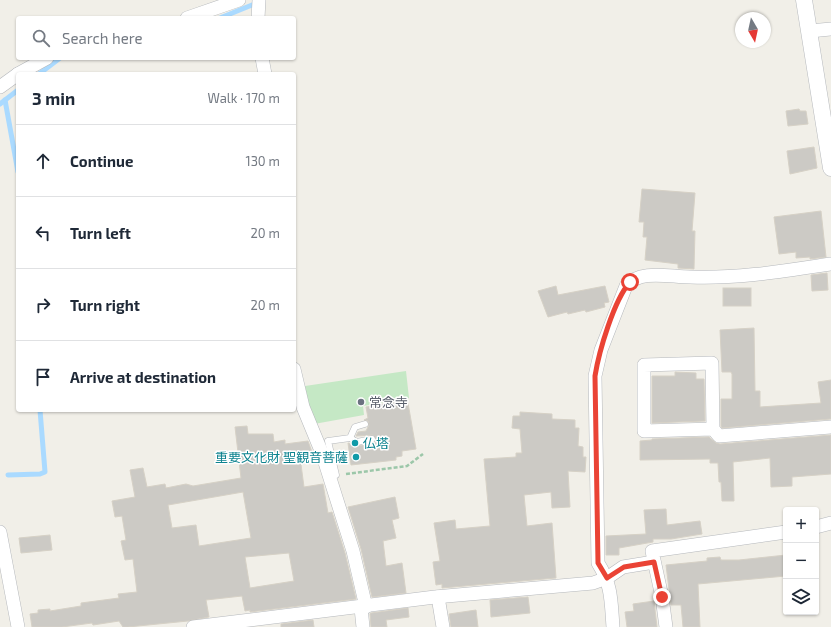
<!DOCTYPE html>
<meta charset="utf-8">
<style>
:root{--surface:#fff;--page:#f6f6f7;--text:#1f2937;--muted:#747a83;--line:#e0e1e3}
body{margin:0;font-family:"Exo 2","Noto Sans JP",sans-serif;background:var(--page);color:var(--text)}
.controls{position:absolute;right:12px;bottom:12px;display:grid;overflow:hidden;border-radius:4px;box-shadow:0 1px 3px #0004}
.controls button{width:36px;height:36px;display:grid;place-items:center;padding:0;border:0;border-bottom:1px solid var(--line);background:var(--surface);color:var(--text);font:20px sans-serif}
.compass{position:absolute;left:735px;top:12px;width:36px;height:36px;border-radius:50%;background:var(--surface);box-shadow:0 1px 3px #0004;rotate:171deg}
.stop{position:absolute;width:12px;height:12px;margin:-9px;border:3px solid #ea4335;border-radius:50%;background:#fff}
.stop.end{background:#ea4335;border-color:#fff;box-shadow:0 1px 4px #0008}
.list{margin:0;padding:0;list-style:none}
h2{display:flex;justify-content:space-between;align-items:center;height:52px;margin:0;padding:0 16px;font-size:17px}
h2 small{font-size:13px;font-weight:400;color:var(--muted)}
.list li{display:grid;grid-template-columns:26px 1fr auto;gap:12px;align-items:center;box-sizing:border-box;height:72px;padding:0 16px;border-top:1px solid var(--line)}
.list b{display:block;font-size:15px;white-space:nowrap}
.list em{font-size:13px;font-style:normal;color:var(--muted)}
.icon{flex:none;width:22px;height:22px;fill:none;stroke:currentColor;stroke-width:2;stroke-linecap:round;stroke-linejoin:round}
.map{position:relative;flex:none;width:831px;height:627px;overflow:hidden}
.search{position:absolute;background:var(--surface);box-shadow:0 1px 3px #0004;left:16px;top:16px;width:280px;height:44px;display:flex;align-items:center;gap:10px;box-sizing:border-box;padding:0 14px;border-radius:4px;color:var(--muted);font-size:15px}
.panel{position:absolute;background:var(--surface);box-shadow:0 1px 3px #0004;left:16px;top:72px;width:280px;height:340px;border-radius:4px}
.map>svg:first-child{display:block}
.green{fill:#c5e8c5}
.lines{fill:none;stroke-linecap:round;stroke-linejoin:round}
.stream{stroke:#aadaff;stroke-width:5}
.building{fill:#cccac5;stroke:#d6d1c6;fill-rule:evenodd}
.service-casing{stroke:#b5b8bc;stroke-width:7}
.minor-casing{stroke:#b5b8bc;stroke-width:14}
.tertiary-casing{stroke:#b5b8bc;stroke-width:17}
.path{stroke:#9cc7a9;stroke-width:2.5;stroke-dasharray:4 2;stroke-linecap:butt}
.service{stroke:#fff;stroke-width:6}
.minor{stroke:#fff;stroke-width:13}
.tertiary{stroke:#fff;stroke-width:16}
.route{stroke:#ea4335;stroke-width:5}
.worship-dot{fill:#6b7280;stroke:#fff;stroke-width:1.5}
.culture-dot{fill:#0f9aa8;stroke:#fff;stroke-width:1.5}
.labels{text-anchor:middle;stroke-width:3;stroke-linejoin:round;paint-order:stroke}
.worship-label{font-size:13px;fill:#5b616d;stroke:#fff;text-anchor:start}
.culture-label{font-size:13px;fill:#0d838f;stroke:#fff;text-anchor:start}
</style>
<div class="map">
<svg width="831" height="627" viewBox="0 0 831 627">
<rect width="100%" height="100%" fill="#f1efe8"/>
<!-- green -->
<path class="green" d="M406 371 409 398 363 406 364 415 314 424 311 418 305 386Z"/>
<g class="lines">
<!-- stream -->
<g class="stream">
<path d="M220 18 257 3"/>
<path d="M39 74 60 58"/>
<path d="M5 100 18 172"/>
<path d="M0 104 18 90"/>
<path d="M8 475 40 474 45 472 40 410"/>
</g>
</g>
<!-- building -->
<g class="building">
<path d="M799 109 800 111H806L808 124 788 126 786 111Z"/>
<path d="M814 147 817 168 790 174 787 151Z"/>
<path d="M642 189 695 193 692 231H695L694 269 678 268V264L645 260 647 237H643L644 222H639Z"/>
<path d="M821 211 826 257 810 259V257L796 258V252L779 254 774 217Z"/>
<path d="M827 273 828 290 812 291 811 275Z"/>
<path d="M556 286 558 295 605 286 609 302 604 303 605 307 586 312 585 310 568 314 567 312 548 317 538 291Z"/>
<rect x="723" y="288" width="28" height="18"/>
<path d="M754 328 755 391H760V407L821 403 818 382 831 380V419L722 428 721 426V399H732V374L731 372H722L720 330Z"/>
<path d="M675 372 696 373V379H704L705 421 652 423V376H675Z"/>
<path d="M396 402V405L408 403 416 449 402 451V456L396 457V460L351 465 348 443 358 446 373 443 376 440 373 435 356 436 358 432 366 431 369 425 368 421 364 420 368 418 366 407Z"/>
<path d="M520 412 552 414V419L575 420V428H579L578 446 583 447V457H586L585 472 568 471 570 507 552 508 551 492 524 495 527 526 552 523 556 578 442 588V584L436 585 433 562 440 561 434 523 455 520 456 529 490 526 484 459 516 457V453H522L520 429 512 428 513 416H520Z"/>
<path d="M247 426 248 434H273L274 442 285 440V444L308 441 313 455 300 457 304 487 323 484 328 513 332 512 345 553 356 599 250 612V610L245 611 242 596 206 600 209 617 188 621 128 627H123L119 621 93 625 92 623 62 627H32L30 614 38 613V610L50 609V611L81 606V603L119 598 118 594 137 592 133 559 125 560 121 541 126 540 122 516 115 517 112 501 135 497 130 470 143 468 147 487 165 484 166 488 186 484 193 486 241 478 235 427ZM243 492 251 538 199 546 196 525 172 528 168 505ZM289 553 294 581 250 588 245 557Z"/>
<path d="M831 435V474L792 477V486L771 487 770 458 733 462 734 501H722L721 482H719L718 463H710V459L640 460V441L652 440V439L709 437 716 443 720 444Z"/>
<path d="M395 497 399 518 392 520 396 538 383 541 386 566 402 563 406 593 372 597 361 549 348 507Z"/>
<path d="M666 509 667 525 700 521 702 534 671 539H653V542L619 548V555H606V536L646 534 644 510Z"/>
<path d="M50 535 52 550 21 553 19 538Z"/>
<path d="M786 555V576L698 584 700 627H683L681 605H671L666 565 707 561V558L720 557 721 560H739Z"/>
<path d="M528 597 530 613 491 617 490 600Z"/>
<path d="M654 601 657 627H627L625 612 634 611 633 604Z"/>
<path d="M408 608 409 617 386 620 387 627H371L370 614 371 613Z"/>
<path d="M476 610 478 627H451L449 614Z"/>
<path d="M313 620 314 627H281V624Z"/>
</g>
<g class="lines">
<!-- service casing -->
<g class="service-casing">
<g id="service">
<path d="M350 438 357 442 372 439"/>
<path d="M329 476 336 475 328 441 350 438 355 427 365 424"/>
</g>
</g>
<!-- minor casing -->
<g class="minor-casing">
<g id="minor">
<path d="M187 18 239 0"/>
<path d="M258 18 259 0"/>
<path d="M810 31 831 29"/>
<path d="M262 58 265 74"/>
<path d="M18 74 47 58"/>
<path d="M0 87 18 74"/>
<path d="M294 369 303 407 322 453 353 551 366 607"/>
<path d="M713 429 644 431V365L712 363 713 429 719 436 831 427"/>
<path d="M816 527 831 523"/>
<path d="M0 532 18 627"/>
<path d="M438 597 443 627"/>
<path d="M361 608 363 627"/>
<path d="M193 627 435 597 593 583 607 578 623 567 654 562"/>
<path d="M613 627C611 601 612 585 598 563L595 376 601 350 626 286C640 269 669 277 690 277 737 279 784 271 831 264"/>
<path d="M666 627 662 597 652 551 786 532"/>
</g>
</g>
<!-- tertiary casing -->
<g class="tertiary-casing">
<path id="tertiary" d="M804 0 831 168"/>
</g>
<!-- path -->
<path class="path" d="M346 474 407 466 423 454"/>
<!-- service -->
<use href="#service" class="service"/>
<!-- minor -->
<use href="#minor" class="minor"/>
<!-- tertiary -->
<use href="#tertiary" class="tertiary"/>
</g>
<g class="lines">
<!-- route -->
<path class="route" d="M630 282C614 300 599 351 595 376L598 563 607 578 624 567 654 562 662 597"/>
</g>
<!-- markers -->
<circle class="worship-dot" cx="361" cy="402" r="4"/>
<g class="culture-dot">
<circle cx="355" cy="443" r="4"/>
<circle cx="356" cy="457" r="4"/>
</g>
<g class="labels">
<!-- worship labels -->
<g class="worship-label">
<text x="369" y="407">常念寺</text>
</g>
<!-- culture labels -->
<g class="culture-label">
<text x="363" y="448">仏塔</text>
<text x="348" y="462" text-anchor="end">重要文化財 聖観音菩薩</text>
</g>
</g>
</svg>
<div class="controls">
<button>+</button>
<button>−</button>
<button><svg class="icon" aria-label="layers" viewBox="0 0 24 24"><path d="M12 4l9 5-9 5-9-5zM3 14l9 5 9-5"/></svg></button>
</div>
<svg class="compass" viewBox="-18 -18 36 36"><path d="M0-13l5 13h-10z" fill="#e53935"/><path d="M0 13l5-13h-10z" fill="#747a83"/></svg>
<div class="stop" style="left:630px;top:282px"></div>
<div class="stop end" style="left:662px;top:597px"></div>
<div class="search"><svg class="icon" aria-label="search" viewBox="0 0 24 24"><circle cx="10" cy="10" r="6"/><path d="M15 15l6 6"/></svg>Search here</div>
<section class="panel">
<h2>3 min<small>Walk · 170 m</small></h2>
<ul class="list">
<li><svg class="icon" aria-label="ahead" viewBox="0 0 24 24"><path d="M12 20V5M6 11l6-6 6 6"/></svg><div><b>Continue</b></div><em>130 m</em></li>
<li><svg class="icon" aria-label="left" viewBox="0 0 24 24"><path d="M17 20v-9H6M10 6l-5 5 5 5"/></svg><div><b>Turn left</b></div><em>20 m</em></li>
<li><svg class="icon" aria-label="right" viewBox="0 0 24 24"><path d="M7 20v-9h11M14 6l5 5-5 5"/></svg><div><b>Turn right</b></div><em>20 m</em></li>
<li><svg class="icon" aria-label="arrive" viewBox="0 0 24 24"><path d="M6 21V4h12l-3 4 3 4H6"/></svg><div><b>Arrive at destination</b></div></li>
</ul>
</section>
</div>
